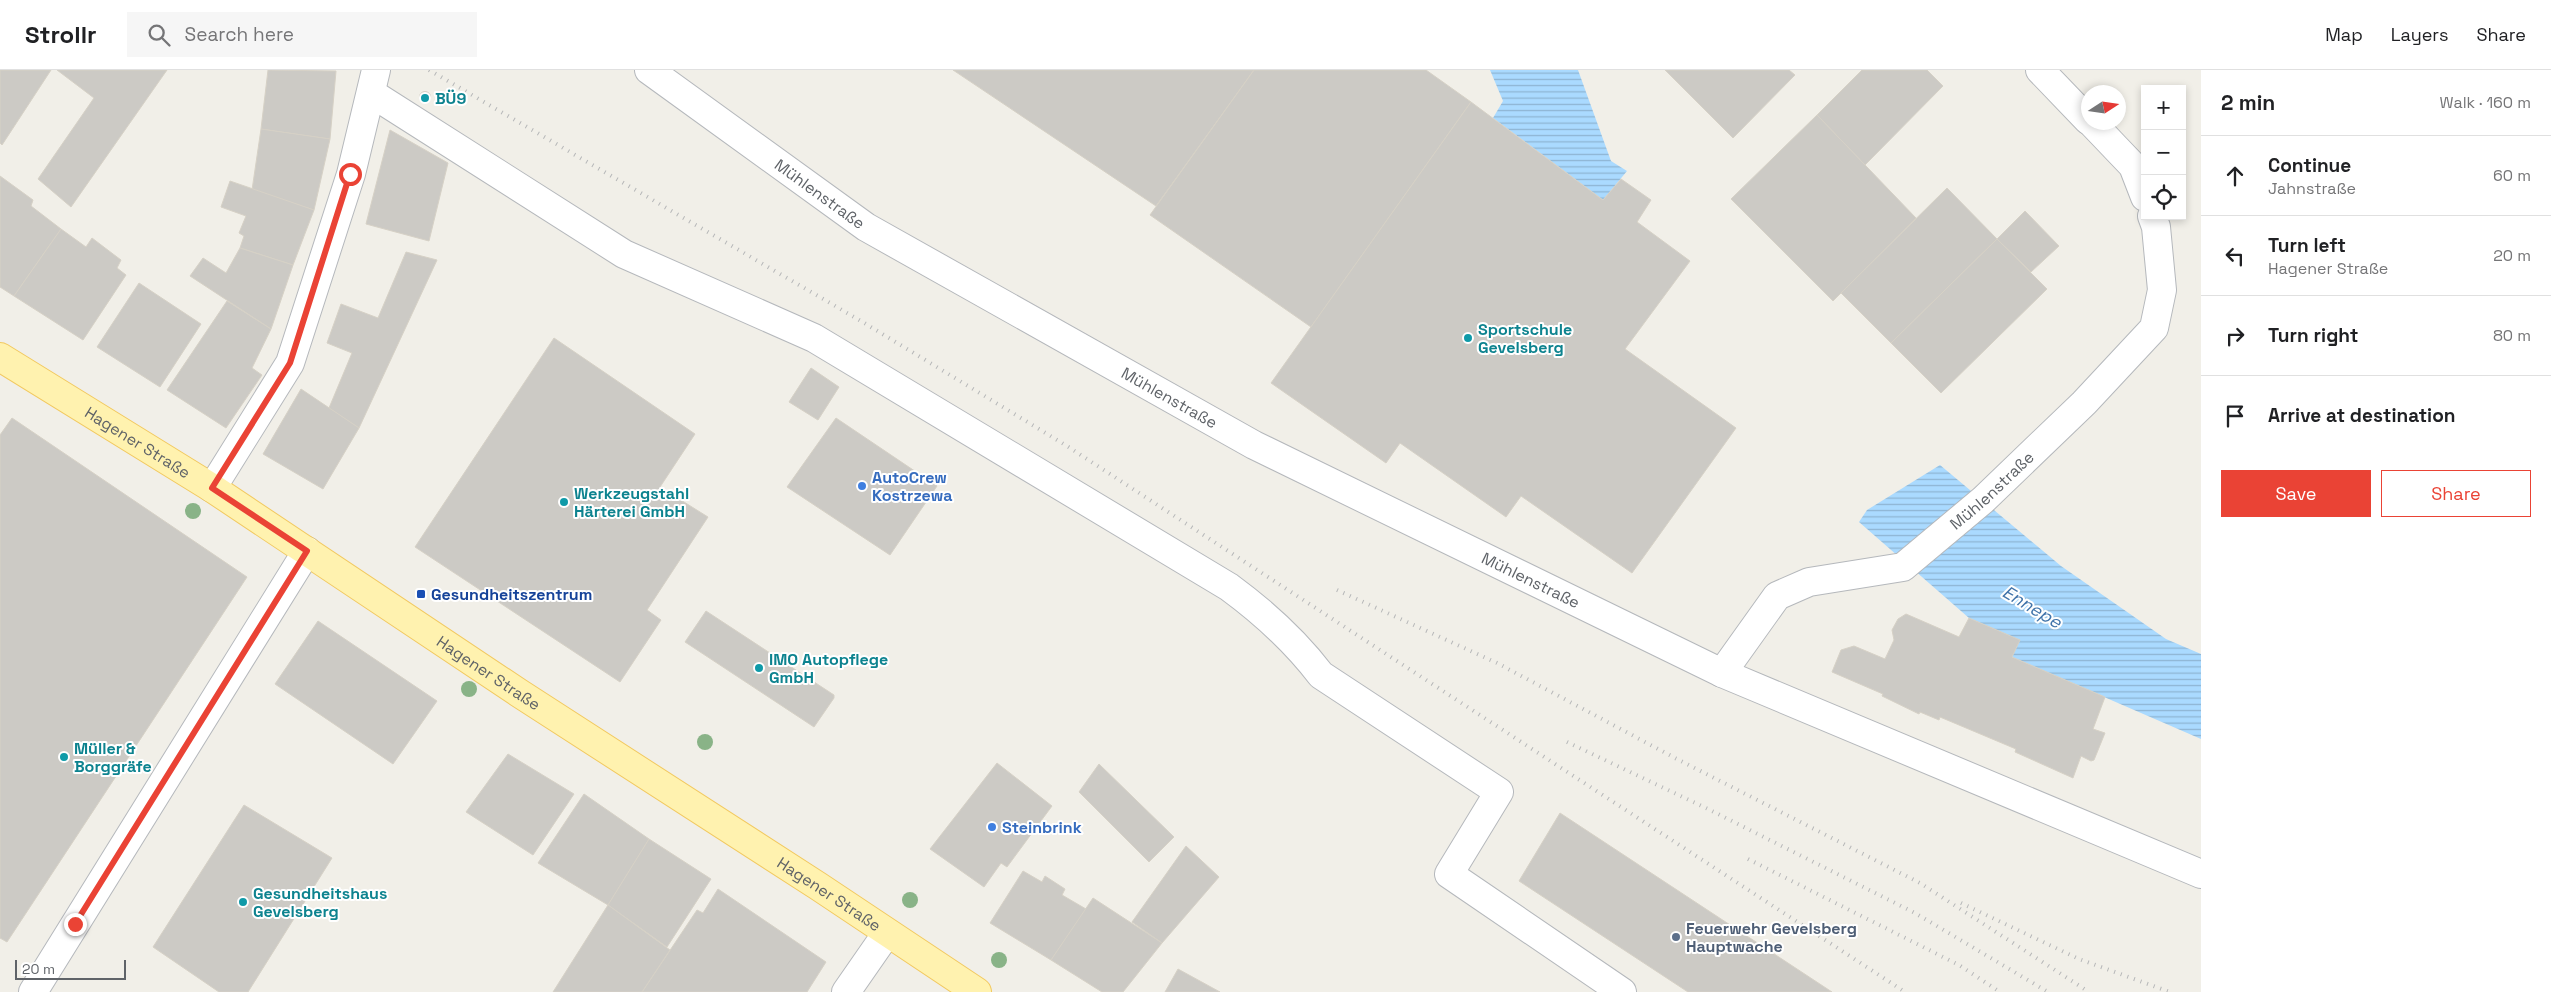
<!DOCTYPE html>
<meta charset="utf-8">
<style>
:root{--surface:#fff;--page:#f6f6f6;--text:#202124;--muted:#757577;--line:#e0e0e0;--accent:#ea4335}
body{margin:0;font-family:"Space Grotesk",sans-serif;background:var(--page);color:var(--text)}
.controls{position:absolute;right:15px;top:15px;display:grid;overflow:hidden;border-radius:0px;box-shadow:0 2px 8px #0003}
.controls button{width:45px;height:45px;display:grid;place-items:center;padding:0;border:0;border-bottom:1px solid var(--line);background:var(--surface);color:var(--text);font:25px sans-serif}
.compass{position:absolute;left:2081px;top:15px;width:45px;height:45px;border-radius:50%;background:var(--surface);box-shadow:0 2px 8px #0003;rotate:78deg}
.scale{position:absolute;left:15px;bottom:12px;width:111px;box-sizing:border-box;padding-left:5px;border:2px solid #5f6368;border-top:0;font-size:14px;line-height:18px;white-space:nowrap;color:#5f6368;-webkit-text-stroke:4px #fff;paint-order:stroke}
.stop{position:absolute;width:15px;height:15px;margin:-11px;border:4px solid #ea4335;border-radius:50%;background:#fff}
.stop.end{background:#ea4335;border-color:#fff;box-shadow:0 1px 5px #0008}
.list{margin:0;padding:0;list-style:none}
h2{display:flex;justify-content:space-between;align-items:center;height:65px;margin:0;padding:0 20px;font-size:21px}
h2 small{font-size:16px;font-weight:400;color:var(--muted)}
.list li{display:grid;grid-template-columns:32px 1fr auto;gap:15px;align-items:center;box-sizing:border-box;height:80px;padding:0 20px;border-top:1px solid var(--line)}
.list b{display:block;font-size:19px;white-space:nowrap}
.list p{margin:0;font-size:16px;white-space:nowrap;color:var(--muted)}
.list em{font-size:16px;font-style:normal;color:var(--muted)}
.actions{display:flex;gap:10px;padding:15px 20px}
.actions a{flex:1;padding:11px 0;border:1px solid var(--accent);border-radius:0px;text-align:center;font-size:18px;color:var(--accent)}
.actions .main{background:var(--accent);color:#fff}
.icon{flex:none;width:28px;height:28px;fill:none;stroke:currentColor;stroke-width:2;stroke-linecap:round;stroke-linejoin:round}
.map{position:relative;flex:none;width:2201px;height:922px;overflow:hidden}
header{display:flex;align-items:center;gap:30px;box-sizing:border-box;height:70px;padding:0 25px;background:var(--surface);border-bottom:1px solid var(--line)}
header strong{font-size:24px}
nav{display:flex;gap:28px;margin-inline-start:auto;font-size:18px}
.search{width:350px;height:45px;background:var(--page);display:flex;align-items:center;gap:12px;box-sizing:border-box;padding:0 18px;border-radius:0px;color:var(--muted);font-size:19px}
main{display:flex}
aside{flex:1;background:var(--surface)}
.map>svg:first-child{display:block}
.water{fill:url(#water-rules)}
.building{fill:#cccac5;stroke:#d6d1c6}
.lines{fill:none;stroke-linecap:round;stroke-linejoin:round}
.minor-casing{stroke:#b5b8bc;stroke-width:30}
.major-casing{stroke:#f2c960;stroke-width:30}
.minor{stroke:#fff;stroke-width:28}
.major{stroke:#fff2af;stroke-width:28}
.rail{stroke:#b6b7b8;stroke-width:4;stroke-dasharray:1 6;stroke-linecap:butt}
.tree{fill:#89b387}
.route{stroke:#ea4335;stroke-width:6}
.culture-dot{fill:#0f9aa8;stroke:#fff;stroke-width:2}
.shop-dot{fill:#3f7fe0;stroke:#fff;stroke-width:2}
.transit-dot{fill:#1a4fb4;stroke:#fff;stroke-width:2}
.service-dot{fill:#5c6f8a;stroke:#fff;stroke-width:2}
.labels{text-anchor:middle;stroke-width:4;stroke-linejoin:round;paint-order:stroke}
.culture-label{font-size:16px;font-weight:bold;fill:#0d838f;stroke:#fff;text-anchor:start}
.street-label{font-size:16px;fill:#5f6368;stroke:#fff}
.shop-label{font-size:16px;font-weight:bold;fill:#366cbe;stroke:#fff;text-anchor:start}
.transit-label{font-size:16px;font-weight:bold;fill:#164399;stroke:#fff;text-anchor:start}
.service-label{font-size:16px;font-weight:bold;fill:#4e5e75;stroke:#fff;text-anchor:start}
.water-label{font-size:18px;font-style:italic;fill:#4174aa;stroke:#fff}
</style>
<header>
<strong>Strollr</strong>
<div class="search"><svg class="icon" aria-label="search" viewBox="0 0 24 24"><circle cx="10" cy="10" r="6"/><path d="M15 15l6 6"/></svg>Search here</div>
<nav><a>Map</a><a>Layers</a><a>Share</a></nav>
</header>
<main>
<div class="map">
<svg width="2201" height="922" viewBox="0 0 2201 922">
<defs>
<pattern id="water-rules" width="6" height="5" patternUnits="userSpaceOnUse" patternTransform="scale(1.25)"><rect width="6" height="5" fill="#aadaff"/><path d="M0 2.5h6" fill="none" stroke="#8eb4d2"/></pattern>
</defs>
<rect width="100%" height="100%" fill="#f1efe8"/>
<!-- water -->
<g class="water">
<path d="M1490 0H1578L1611 91 1627 101 1603 130 1493 48 1503 31Z"/>
<path d="M1940 395 2061 496 2166 569 2201 584V669L2012 587 2019 570 1969 548 1859 452 1867 440Z"/>
</g>
<!-- building -->
<g class="building">
<path d="M0 0H51L2 75 0 73Z"/>
<path d="M57 0H167L71 137 38 109 94 28Z"/>
<path d="M268 0 336 1 330 69 261 59Z"/>
<path d="M953 0H1254L1156 136Z"/>
<path d="M1254 0H1426L1471 32 1311 257 1150 145Z"/>
<path d="M1665 0H1789L1795 5 1733 68Z"/>
<path d="M1862 0H1927L1943 16 1865 95 1817 45Z"/>
<circle cx="425" cy="27" r="5.5"/>
<path d="M1471 32 1603 130 1621 109 1651 130 1637 152 1690 191 1625 279 1736 358 1632 503 1521 426 1506 447 1400 373 1386 393 1271 313Z"/>
<path d="M1817 45 1916 148 1833 231 1731 129Z"/>
<path d="M261 59 330 69 314 140 252 120Z"/>
<path d="M390 60 448 93 429 171 366 154Z"/>
<path d="M0 106 33 130 31 136 61 159 14 226 0 217Z"/>
<path d="M230 111 314 140 293 195 240 178 244 166 239 163 246 146 221 137Z"/>
<path d="M1947 118 1997 169 1891 273 1841 223Z"/>
<path d="M2025 141 2059 176 2031 202 1997 169Z"/>
<path d="M61 159 86 177 92 168 121 190 117 198 126 205 83 270 14 226Z"/>
<path d="M1997 169 2047 219 1941 323 1891 273Z"/>
<path d="M240 178 293 195 271 259 190 206 203 188 226 203Z"/>
<path d="M406 182 437 190 359 358 329 338 352 283 327 273 341 234 378 248Z"/>
<path d="M139 213 201 254 160 317 97 277Z"/>
<path d="M227 231 271 259 252 298 262 305 226 358 167 320Z"/>
<path d="M554 268 695 364 660 417 708 447 647 540 661 550 620 612 415 477Z"/>
<path d="M811 298 839 317 818 350 789 332Z"/>
<path d="M301 319 359 358 323 419 263 384Z"/>
<path d="M12 348 247 507 7 872 0 868V365Z"/>
<path d="M836 348 937 416 890 485 787 417Z"/>
<path d="M706 541 834 625V628L814 657 685 572Z"/>
<path d="M1906 544 1959 567 1969 548 2020 570 2012 587 2105 627 2093 659 2105 663 2094 690 2091 691 2081 686 2073 708 2015 682 2016 679 1940 647 1939 650 1920 642 1919 644 1882 626 1883 624 1832 602 1841 580 1854 576 1885 589 1894 570 1892 560 1898 549Z"/>
<path d="M318 551 437 631 393 694 275 614Z"/>
<path d="M508 684 574 724 533 785 466 742Z"/>
<path d="M997 693 1052 736 1007 797 1001 793 984 817 930 779Z"/>
<path d="M1099 694 1174 767 1149 792 1079 722Z"/>
<path d="M584 724 649 769 608 835 538 793Z"/>
<path d="M244 735 332 788 248 922H219L153 877Z"/>
<path d="M1560 743 1832 922H1688L1519 811Z"/>
<path d="M649 769 711 809 667 877 608 835Z"/>
<path d="M1186 776 1219 807 1162 873 1132 852Z"/>
<path d="M1023 801 1042 812 1045 806 1065 819 1062 825 1086 839 1051 890 990 853Z"/>
<path d="M718 819 826 892 807 922H642L697 840 703 843Z"/>
<path d="M1093 828 1162 873 1123 922H1102L1051 890Z"/>
<path d="M608 835 670 880 642 922H553Z"/>
<path d="M1178 899 1220 922H1165Z"/>
</g>
<g class="lines">
<!-- minor casing -->
<g class="minor-casing">
<g id="minor">
<path id="s1" d="M649 0 866 157 1254 375 1722 603 2201 804"/>
<path d="M2040 0 2088 50"/>
<path d="M371 23 624 184 814 268 1229 517C1263 542 1295 571 1321 605L1499 722 1449 804 1622 922"/>
<path d="M2091 52 2133 96 2145 127"/>
<path d="M212 418 290 293 351 104 376 0"/>
<path id="s2" d="M1722 603 1777 526 1809 512 1903 497 1983 430 2084 333 2154 258 2162 220 2156 157 2152 146"/>
<path d="M33 922 307 481"/>
<path d="M846 922 887 863"/>
</g>
</g>
<!-- major casing -->
<g class="major-casing">
<g id="major">
<path id="s3" d="M0 287 212 418 519 623 818 816 977 922"/>
</g>
</g>
<!-- minor -->
<use href="#minor" class="minor"/>
<!-- major -->
<use href="#major" class="major"/>
<!-- rail -->
<g class="rail">
<path d="M429 0 861 251 1067 376 1905 922"/>
<path d="M1337 520 1497 593 1675 688 1920 813 2089 922"/>
<path d="M1567 672 1710 740 1915 843 2048 922"/>
<path d="M1748 789 1959 895 2000 922"/>
<path d="M1961 833 2079 889 2170 922"/>
</g>
</g>
<!-- trees -->
<g class="tree">
<circle cx="193" cy="441" r="8"/>
<circle cx="469" cy="619" r="8"/>
<circle cx="705" cy="672" r="8"/>
<circle cx="910" cy="830" r="8"/>
<circle cx="999" cy="890" r="8"/>
</g>
<g class="lines">
<!-- route -->
<path class="route" d="M75 854 307 481 212 418 290 293 350 104"/>
</g>
<!-- markers -->
<g class="culture-dot">
<circle cx="425" cy="28" r="5"/>
<circle cx="1468" cy="268" r="5"/>
<circle cx="564" cy="432" r="5"/>
<circle cx="759" cy="598" r="5"/>
<circle cx="64" cy="687" r="5"/>
<circle cx="243" cy="832" r="5"/>
</g>
<g class="shop-dot">
<circle cx="862" cy="416" r="5"/>
<circle cx="992" cy="757" r="5"/>
</g>
<rect class="transit-dot" x="416" y="519" width="10" height="10" rx="2.5"/>
<circle class="service-dot" cx="1676" cy="867" r="5"/>
<g class="labels">
<!-- culture labels -->
<g class="culture-label">
<text x="435" y="34">BÜ9</text>
<text x="1478" y="265">Sportschule<tspan x="1478" dy="18">Gevelsberg</tspan></text>
<text x="574" y="429">Werkzeugstahl<tspan x="574" dy="18">Härterei GmbH</tspan></text>
<text x="769" y="595">IMO Autopflege<tspan x="769" dy="18">GmbH</tspan></text>
<text x="74" y="684">Müller &amp;<tspan x="74" dy="18">Borggräfe</tspan></text>
<text x="253" y="829">Gesundheitshaus<tspan x="253" dy="18">Gevelsberg</tspan></text>
</g>
<!-- street labels -->
<g class="street-label">
<text dy="6" stroke="none"><textPath href="#s1" startOffset="211">Mühlenstraße</textPath></text>
<text dy="6" stroke="none"><textPath href="#s1" startOffset="616">Mühlenstraße</textPath></text>
<text dy="6" stroke="none"><textPath href="#s3" startOffset="162">Hagener Straße</textPath></text>
<text dy="6" stroke="none"><textPath href="#s2" startOffset="342">Mühlenstraße</textPath></text>
<text dy="6" stroke="none"><textPath href="#s1" startOffset="1021">Mühlenstraße</textPath></text>
<text dy="6" stroke="none"><textPath href="#s3" startOffset="582">Hagener Straße</textPath></text>
<text dy="6" stroke="none"><textPath href="#s3" startOffset="988">Hagener Straße</textPath></text>
</g>
<!-- shop labels -->
<g class="shop-label">
<text x="872" y="413">AutoCrew<tspan x="872" dy="18">Kostrzewa</tspan></text>
<text x="1002" y="763">Steinbrink</text>
</g>
<!-- transit labels -->
<g class="transit-label">
<text x="431" y="530">Gesundheitszentrum</text>
</g>
<!-- service labels -->
<g class="service-label">
<text x="1686" y="864">Feuerwehr Gevelsberg<tspan x="1686" dy="18">Hauptwache</tspan></text>
</g>
<!-- water labels -->
<g class="water-label">
<text transform="translate(2032 537) rotate(31)" y="6">Ennepe</text>
</g>
</g>
</svg>
<div class="controls">
<button>+</button>
<button>−</button>
<button><svg class="icon" aria-label="locate" viewBox="0 0 24 24"><circle cx="12" cy="12" r="6"/><path d="M12 2v4M12 18v4M2 12h4M18 12h4"/></svg></button>
</div>
<svg class="compass" viewBox="-18 -18 36 36"><path d="M0-13l5 13h-10z" fill="#e53935"/><path d="M0 13l5-13h-10z" fill="#757577"/></svg>
<div class="scale">20 m</div>
<div class="stop" style="left:350px;top:104px"></div>
<div class="stop end" style="left:75px;top:854px"></div>
</div>
<aside>
<h2>2 min<small>Walk · 160 m</small></h2>
<ul class="list">
<li><svg class="icon" aria-label="ahead" viewBox="0 0 24 24"><path d="M12 20V5M6 11l6-6 6 6"/></svg><div><b>Continue</b><p>Jahnstraße</p></div><em>60 m</em></li>
<li><svg class="icon" aria-label="left" viewBox="0 0 24 24"><path d="M17 20v-9H6M10 6l-5 5 5 5"/></svg><div><b>Turn left</b><p>Hagener Straße</p></div><em>20 m</em></li>
<li><svg class="icon" aria-label="right" viewBox="0 0 24 24"><path d="M7 20v-9h11M14 6l5 5-5 5"/></svg><div><b>Turn right</b></div><em>80 m</em></li>
<li><svg class="icon" aria-label="arrive" viewBox="0 0 24 24"><path d="M6 21V4h12l-3 4 3 4H6"/></svg><div><b>Arrive at destination</b></div></li>
</ul>
<div class="actions"><a class="main">Save</a><a>Share</a></div>
</aside>
</main>
